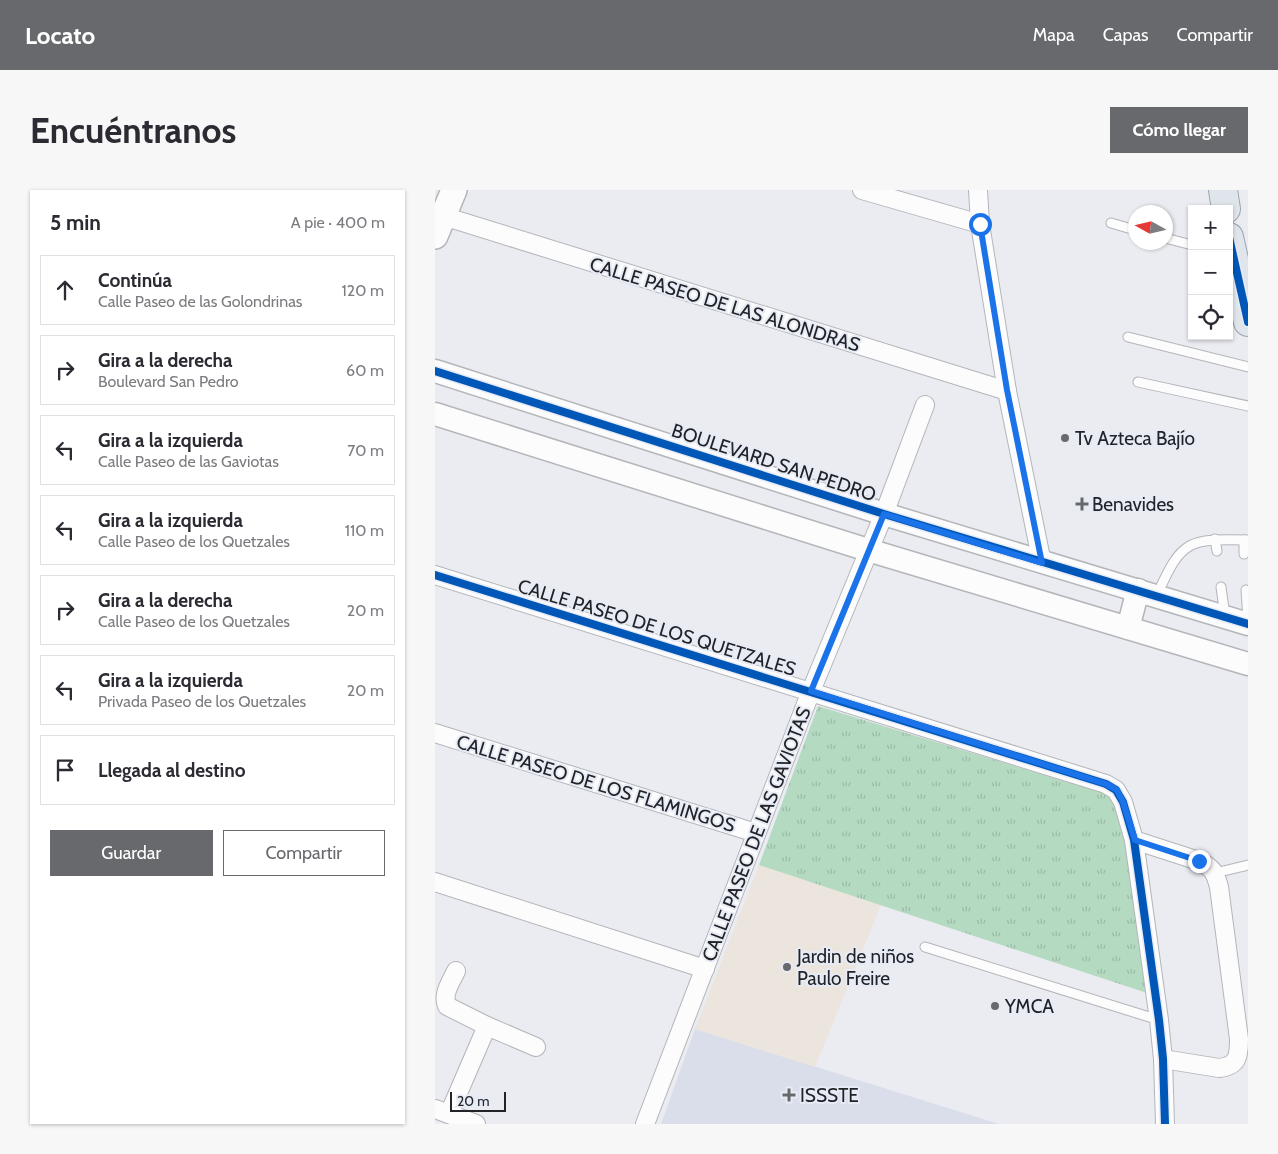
<!DOCTYPE html>
<html lang="es">
<meta charset="utf-8">
<style>
:root{--surface:#fff;--page:#f7f7f7;--text:#2b2b33;--muted:#7c7c81;--line:#e1e1e2;--accent:#67696d}
body{margin:0;font-family:Cabin,sans-serif;background:var(--page);color:var(--text)}
.controls{position:absolute;right:15px;top:15px;display:grid;overflow:hidden;border-radius:0px;box-shadow:0 1px 4px #0004}
.controls button{width:45px;height:45px;display:grid;place-items:center;padding:0;border:0;border-bottom:1px solid var(--line);background:var(--surface);color:var(--text);font:25px sans-serif}
.compass{position:absolute;left:693px;top:15px;width:45px;height:45px;border-radius:50%;background:var(--surface);box-shadow:0 1px 4px #0004;rotate:278deg}
.scale{position:absolute;left:15px;bottom:12px;width:56px;box-sizing:border-box;padding-left:5px;border:2px solid #212326;border-top:0;font-size:14px;line-height:18px;white-space:nowrap;color:#212326;-webkit-text-stroke:4px #e7ebf5;paint-order:stroke}
.stop{position:absolute;width:15px;height:15px;margin:-11px;border:4px solid #1a73e8;border-radius:50%;background:#fff}
.stop.end{background:#1a73e8;border-color:#fff;box-shadow:0 1px 5px #0008}
.list{margin:0;padding:0;list-style:none}
h2{display:flex;justify-content:space-between;align-items:center;height:65px;margin:0;padding:0 20px;font-size:21px}
h2 small{font-size:16px;font-weight:400;color:var(--muted)}
.list li{display:grid;grid-template-columns:32px 1fr auto;gap:15px;align-items:center;box-sizing:border-box;height:70px;margin:0 10px 10px;padding:0 10px;border:1px solid var(--line);border-radius:0px}
.list b{display:block;font-size:19px;white-space:nowrap}
.list p{margin:0;font-size:16px;white-space:nowrap;color:var(--muted)}
.list em{font-size:16px;font-style:normal;color:var(--muted)}
.actions{display:flex;gap:10px;padding:15px 20px}
.actions a{flex:1;padding:11px 0;border:1px solid var(--accent);border-radius:0px;text-align:center;font-size:18px;color:var(--accent)}
.actions .main{background:var(--accent);color:#fff}
.icon{flex:none;width:28px;height:28px;fill:none;stroke:currentColor;stroke-width:2;stroke-linecap:round;stroke-linejoin:round}
.map{position:relative;flex:none;width:813px;height:934px;overflow:hidden;border-radius:0px}
header{display:flex;align-items:center;gap:30px;box-sizing:border-box;height:70px;padding:0 25px;background:var(--accent);color:#fff}
header strong{font-size:24px}
nav{display:flex;gap:28px;margin-inline-start:auto;font-size:18px}
.intro{display:flex;align-items:center;justify-content:space-between;box-sizing:border-box;height:120px;padding:0 30px}
h1{margin:0;font-size:35px}
.button{padding:12px 22px;border-radius:0px;background:var(--accent);color:#fff;font-size:18px;font-weight:700}
main{display:flex;gap:30px;padding:0 30px}
aside{flex:1;background:var(--surface);border-radius:0px;box-shadow:0 1px 4px #0004}
.map>svg:first-child{display:block}
.built{fill:#dadeea}
.education{fill:#ebe5dd}
.park{fill:url(#park-tufts)}
.lines{fill:none;stroke-linecap:round;stroke-linejoin:round}
.service-casing{stroke:#b3b5b9;stroke-width:11}
.minor-casing{stroke:#b3b5b9;stroke-width:20}
.tertiary-casing{stroke:#b3b5b9;stroke-width:25}
.secondary-casing{stroke:#b3b5b9;stroke-width:28}
.primary-casing{stroke:#99a5b1;stroke-width:30}
.service{stroke:#fcfcfd;stroke-width:9}
.minor{stroke:#fcfcfd;stroke-width:18}
.tertiary{stroke:#fcfcfd;stroke-width:22}
.secondary{stroke:#fcfcfd;stroke-width:25}
.primary{stroke:#dfe5eb;stroke-width:28}
.cycleway-casing{stroke:#e7ebf5;stroke-width:11}
.cycleway{stroke:#0057b8;stroke-width:8}
.route{stroke:#1a73e8;stroke-width:6}
.poi-dot{fill:#67696d;stroke:#e7ebf5;stroke-width:2}
.labels{text-anchor:middle;stroke-width:4;stroke-linejoin:round;paint-order:stroke}
.street-label{font-size:19px;fill:#212326;stroke:#e7ebf5}
.poi-label{font-size:19px;fill:#212326;stroke:#e7ebf5;text-anchor:start}
</style>
<header>
<strong>Locato</strong>
<nav><a>Mapa</a><a>Capas</a><a>Compartir</a></nav>
</header>
<div class="intro"><h1>Encuéntranos</h1><a class="button">Cómo llegar</a></div>
<main>
<aside>
<h2>5 min<small>A pie · 400 m</small></h2>
<ul class="list">
<li><svg class="icon" aria-label="ahead" viewBox="0 0 24 24"><path d="M12 20V5M6 11l6-6 6 6"/></svg><div><b>Continúa</b><p>Calle Paseo de las Golondrinas</p></div><em>120 m</em></li>
<li><svg class="icon" aria-label="right" viewBox="0 0 24 24"><path d="M7 20v-9h11M14 6l5 5-5 5"/></svg><div><b>Gira a la derecha</b><p>Boulevard San Pedro</p></div><em>60 m</em></li>
<li><svg class="icon" aria-label="left" viewBox="0 0 24 24"><path d="M17 20v-9H6M10 6l-5 5 5 5"/></svg><div><b>Gira a la izquierda</b><p>Calle Paseo de las Gaviotas</p></div><em>70 m</em></li>
<li><svg class="icon" aria-label="left" viewBox="0 0 24 24"><path d="M17 20v-9H6M10 6l-5 5 5 5"/></svg><div><b>Gira a la izquierda</b><p>Calle Paseo de los Quetzales</p></div><em>110 m</em></li>
<li><svg class="icon" aria-label="right" viewBox="0 0 24 24"><path d="M7 20v-9h11M14 6l5 5-5 5"/></svg><div><b>Gira a la derecha</b><p>Calle Paseo de los Quetzales</p></div><em>20 m</em></li>
<li><svg class="icon" aria-label="left" viewBox="0 0 24 24"><path d="M17 20v-9H6M10 6l-5 5 5 5"/></svg><div><b>Gira a la izquierda</b><p>Privada Paseo de los Quetzales</p></div><em>20 m</em></li>
<li><svg class="icon" aria-label="arrive" viewBox="0 0 24 24"><path d="M6 21V4h12l-3 4 3 4H6"/></svg><div><b>Llegada al destino</b></div></li>
</ul>
<div class="actions"><a class="main">Guardar</a><a>Compartir</a></div>
</aside>
<div class="map">
<svg width="813" height="934" viewBox="0 0 813 934">
<defs>
<pattern id="park-tufts" width="24" height="20" patternUnits="userSpaceOnUse" patternTransform="scale(1.25)"><rect width="24" height="20" fill="#b5dac2"/><path d="M3 7l-1-3M5 7V3M7 7l1-3M15 17l-1-3M17 17v-4M19 17l1-3" fill="none" stroke="#9bbba7"/></pattern>
</defs>
<rect width="100%" height="100%" fill="#eaecf2"/>
<!-- built -->
<path class="built" d="M260 839 564 934H226Z"/>
<!-- education -->
<path class="education" d="M324 675 446 715 380 877 260 839Z"/>
<!-- park -->
<path class="park" d="M383 516 678 606 695 658 715 804 324 675Z"/>
<g class="lines">
<!-- service casing -->
<g class="service-casing">
<g id="service">
<path d="M676 33 700 40"/>
<path d="M730 48 757 55"/>
<path d="M693 147 813 177"/>
<path d="M703 192 813 216"/>
<path d="M780 349 782 361"/>
<path d="M809 364V350"/>
<path d="M786 397 790 426"/>
<path d="M811 400 813 430"/>
<path d="M722 405C747 349 753 349 813 350"/>
<path d="M780 683 813 675"/>
<path d="M490 757 724 830"/>
</g>
</g>
<!-- minor casing -->
<g class="minor-casing">
<g id="minor">
<path d="M427 0 545 34"/>
<path d="M543 0 545 34 572 201 607 373"/>
<path d="M8 26 572 201"/>
<path d="M0 385 671 594 681 600 688 612 699 650 724 830 728 869 730 934"/>
<path d="M0 543 321 643"/>
<path d="M699 650 764 671C778 678 780 682 784 697L804 849C804 866 803 876 784 878L728 869"/>
<path d="M0 692 270 779"/>
<path d="M21 781C16 792 7 804 12 816L52 836 101 857"/>
<path d="M0 919 41 934"/>
<path d="M14 924 52 836"/>
<path d="M210 934 376 501 449 324 490 215"/>
</g>
</g>
<!-- tertiary casing -->
<g class="tertiary-casing">
<g id="tertiary">
<path d="M0 181 449 324 813 434"/>
<path d="M0 224 433 360 813 474"/>
<path d="M693 438 703 400"/>
</g>
</g>
<!-- secondary casing -->
<g class="secondary-casing">
<path id="secondary" d="M0 46 19 0"/>
</g>
<!-- primary casing -->
<g class="primary-casing">
<g id="primary">
<path d="M788 0 791 19"/>
<path d="M794 47 813 132"/>
</g>
</g>
<!-- service -->
<use href="#service" class="service"/>
<!-- minor -->
<use href="#minor" class="minor"/>
<!-- tertiary -->
<use href="#tertiary" class="tertiary"/>
<!-- secondary -->
<use href="#secondary" class="secondary"/>
<!-- primary -->
<use href="#primary" class="primary"/>
<!-- cycleway casing -->
<g class="cycleway-casing">
<g id="cycleway">
<path d="M794 47 813 132"/>
<path d="M0 181 449 324 813 434"/>
<path d="M0 385 671 594 681 600 688 612 699 650 724 830 728 869 730 934"/>
</g>
</g>
<!-- cycleway -->
<use href="#cycleway" class="cycleway"/>
</g>
<g class="lines">
<!-- route -->
<path class="route" d="M545 34 572 200 607 373 449 324 376 501 671 594 682 600 688 612 700 650 764 671"/>
</g>
<!-- markers -->
<g class="poi-dot">
<circle cx="630" cy="248" r="5"/>
<path d="M644.5 306.5h5v5h5v5h-5v5h-5v-5h-5v-5h5z"/>
<circle cx="352" cy="777" r="5"/>
<circle cx="560" cy="816" r="5"/>
<path d="M351.5 897.5h5v5h5v5h-5v5h-5v-5h-5v-5h5z"/>
</g>
<g class="labels">
<!-- street labels -->
<g class="street-label">
<text transform="translate(290 114) rotate(17)" y="7">CALLE PASEO DE LAS ALONDRAS</text>
<text transform="translate(339 272) rotate(18)" y="7">BOULEVARD SAN PEDRO</text>
<text transform="translate(222 437) rotate(17)" y="7">CALLE PASEO DE LOS QUETZALES</text>
<text transform="translate(161 593) rotate(17)" y="7">CALLE PASEO DE LOS FLAMINGOS</text>
<text transform="translate(321 644) rotate(-69)" y="7">CALLE PASEO DE LAS GAVIOTAS</text>
</g>
<!-- poi labels -->
<g class="poi-label">
<text x="640" y="255">Tv Azteca Bajío</text>
<text x="657" y="321">Benavides</text>
<text x="362" y="773">Jardin de niños<tspan x="362" dy="22">Paulo Freire</tspan></text>
<text x="570" y="823">YMCA</text>
<text x="365" y="912">ISSSTE</text>
</g>
</g>
</svg>
<div class="controls">
<button>+</button>
<button>−</button>
<button><svg class="icon" aria-label="locate" viewBox="0 0 24 24"><circle cx="12" cy="12" r="6"/><path d="M12 2v4M12 18v4M2 12h4M18 12h4"/></svg></button>
</div>
<svg class="compass" viewBox="-18 -18 36 36"><path d="M0-13l5 13h-10z" fill="#e53935"/><path d="M0 13l5-13h-10z" fill="#7c7c81"/></svg>
<div class="scale">20 m</div>
<div class="stop" style="left:545px;top:34px"></div>
<div class="stop end" style="left:764px;top:671px"></div>
</div>
</main>
